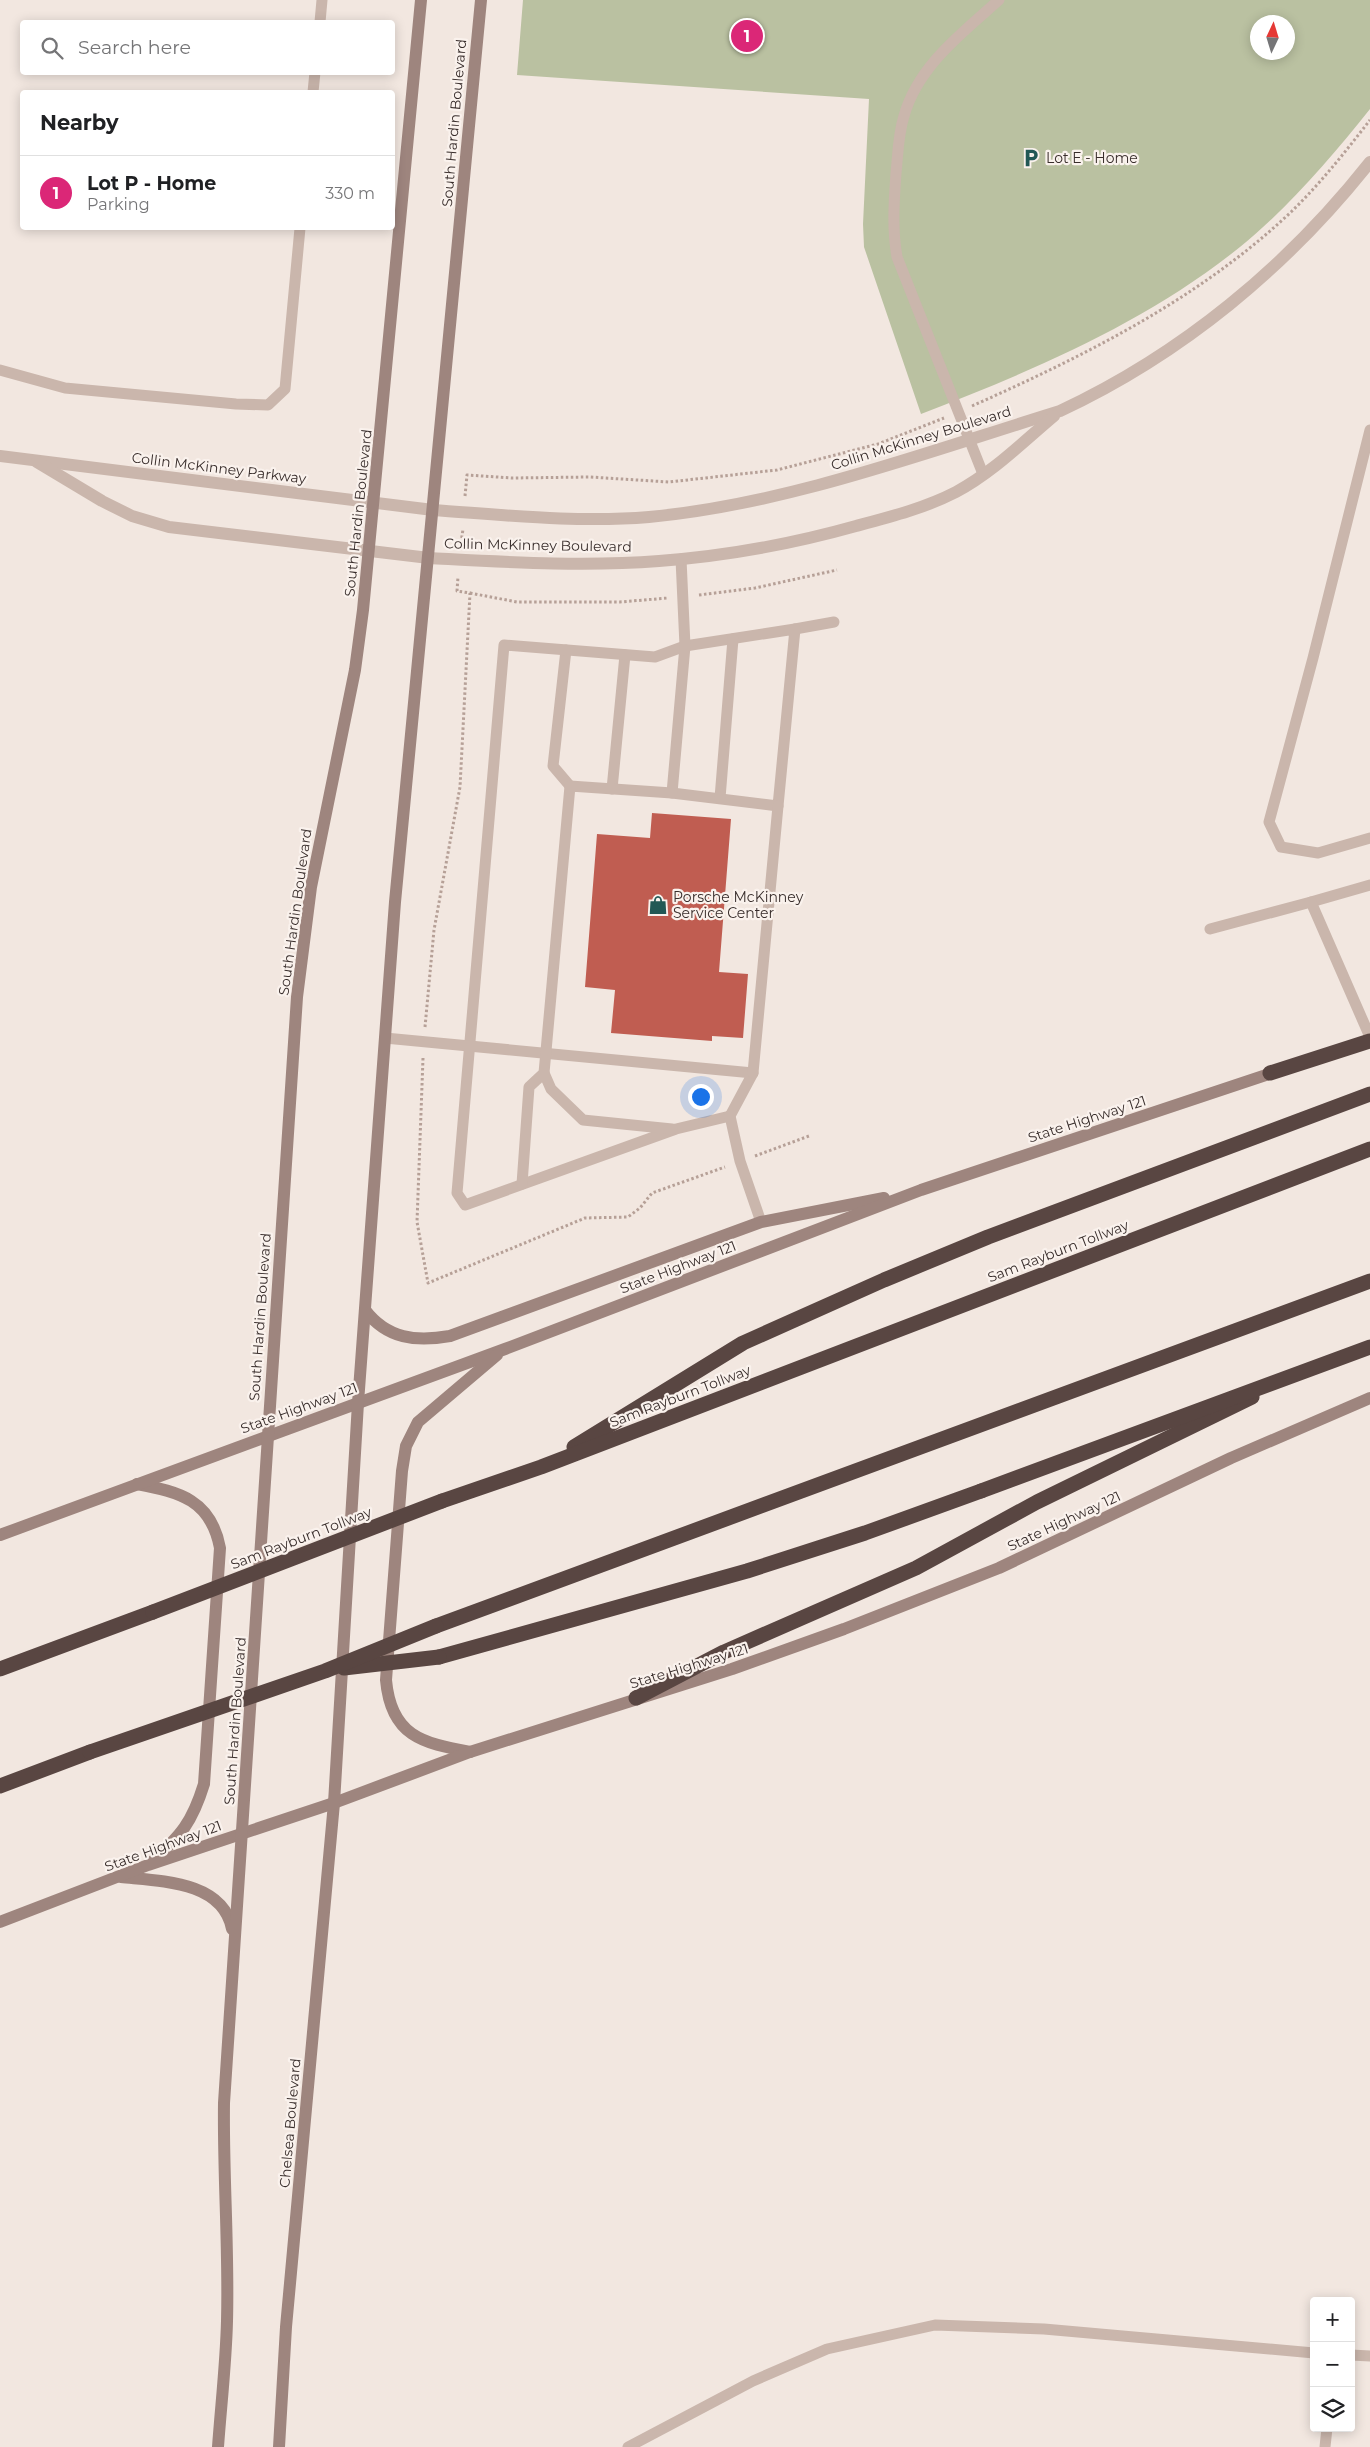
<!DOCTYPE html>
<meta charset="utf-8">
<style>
:root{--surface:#fff;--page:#f6f6f6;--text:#202124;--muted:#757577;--line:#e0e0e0;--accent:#db2777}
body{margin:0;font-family:Montserrat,sans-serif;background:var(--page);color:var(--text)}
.controls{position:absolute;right:15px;bottom:15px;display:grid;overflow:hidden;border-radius:5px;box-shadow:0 2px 12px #0003}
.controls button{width:45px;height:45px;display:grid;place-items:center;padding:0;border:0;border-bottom:1px solid var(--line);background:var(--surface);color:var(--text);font:25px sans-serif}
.compass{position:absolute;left:1250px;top:15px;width:45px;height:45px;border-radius:50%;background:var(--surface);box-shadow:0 2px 12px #0003;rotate:4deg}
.you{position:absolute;left:700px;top:1096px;width:18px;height:18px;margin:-12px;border:4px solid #fff;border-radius:50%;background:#1a73e8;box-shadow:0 0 0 8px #1a73e833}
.badge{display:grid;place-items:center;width:32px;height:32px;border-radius:50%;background:var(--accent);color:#fff;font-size:16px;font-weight:700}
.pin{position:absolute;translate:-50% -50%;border:2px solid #fff;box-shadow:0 1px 5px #0006}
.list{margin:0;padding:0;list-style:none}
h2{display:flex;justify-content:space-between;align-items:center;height:65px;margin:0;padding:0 20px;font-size:21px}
h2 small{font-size:16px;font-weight:400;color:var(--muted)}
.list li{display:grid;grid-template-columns:32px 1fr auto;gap:15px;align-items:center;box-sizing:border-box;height:75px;padding:0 20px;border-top:1px solid var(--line)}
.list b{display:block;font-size:19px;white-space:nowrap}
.list p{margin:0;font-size:16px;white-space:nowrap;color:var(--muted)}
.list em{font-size:16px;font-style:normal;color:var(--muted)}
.icon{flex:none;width:28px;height:28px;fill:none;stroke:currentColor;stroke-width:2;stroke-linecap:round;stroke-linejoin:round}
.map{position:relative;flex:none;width:1370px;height:2447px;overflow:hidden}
.search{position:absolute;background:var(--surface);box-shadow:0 2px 12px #0003;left:20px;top:20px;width:375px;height:55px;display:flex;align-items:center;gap:12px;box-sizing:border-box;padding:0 18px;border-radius:5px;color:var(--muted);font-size:19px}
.panel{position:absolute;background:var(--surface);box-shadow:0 2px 12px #0003;left:20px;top:90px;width:375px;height:140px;border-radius:5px}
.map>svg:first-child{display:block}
.grass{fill:#bac1a1;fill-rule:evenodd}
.building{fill:#c05d51}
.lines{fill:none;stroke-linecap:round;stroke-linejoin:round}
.path{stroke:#b6a097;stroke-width:3;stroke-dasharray:2.5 2.5;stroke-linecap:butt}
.service{stroke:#cab6ac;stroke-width:11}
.minor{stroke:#cab6ac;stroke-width:12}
.tertiary{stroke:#cab6ac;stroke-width:12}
.secondary{stroke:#9e857e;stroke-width:12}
.motorway{stroke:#594642;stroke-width:15}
.motorway-bridge{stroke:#594642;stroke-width:15}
.labels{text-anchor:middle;stroke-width:4.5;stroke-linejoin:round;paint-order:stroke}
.street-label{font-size:14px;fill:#382d2b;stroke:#faf2ed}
.poi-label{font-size:14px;fill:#382d2b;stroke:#faf2ed;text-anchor:start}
</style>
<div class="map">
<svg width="1370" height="2447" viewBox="0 0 1370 2447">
<rect width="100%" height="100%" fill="#f2e7e0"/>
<!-- grass -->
<path class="grass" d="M523 0H1370V109C1331 158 1288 208 1240 247 1144 324 1034 370 921 414L864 247 863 224 869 99 517 75ZM1258 22H1288V52H1258Z"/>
<!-- building -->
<path class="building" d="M652 813 731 819 719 972 748 974 743 1038 712 1036V1041L611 1033 615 990 585 987 597 834 650 838Z"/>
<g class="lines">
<!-- path -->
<g class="path">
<path d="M972 406C1086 355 1199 299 1291 212 1320 184 1346 151 1370 120"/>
<path d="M465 496 467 475 512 478 590 477 669 482 777 470 878 444 944 418"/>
<path d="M461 543 463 529"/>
<path d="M470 593 517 602H620L668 598"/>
<path d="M699 595 755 588 837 570"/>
<path d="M425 1027 434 930 460 787 470 593 457 591 458 577"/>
<path d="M423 1058 417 1222 428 1283 585 1218 628 1217 640 1208 652 1193 725 1167"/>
<path d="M755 1156 809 1136"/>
</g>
<!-- service -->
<g class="service">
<path d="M320 22 322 0"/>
<path d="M313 92 315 72"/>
<path d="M0 370 65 388 236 404 268 405 285 389 300 228"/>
<path d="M1370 430 1313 658 1269 822 1281 847 1318 853 1370 838"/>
<path d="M983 474 897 257C892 228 894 202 896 173 898 154 898 135 904 116 918 66 962 33 999 0"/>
<path d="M795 629 834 622"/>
<path d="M566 650 553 766 570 786"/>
<path d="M612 789 625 655"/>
<path d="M672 793 778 806 795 629 685 646 655 657 504 645 457 1193 465 1205 676 1129 730 1116"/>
<path d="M720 798 733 639"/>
<path d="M1311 902 1370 885"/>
<path d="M1210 929 1311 902 1370 1037"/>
<path d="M385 1038 753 1073 730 1116 740 1161 761 1222"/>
<path d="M544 1073 551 1089 583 1120 672 1129"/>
<path d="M753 1073 778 806"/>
<path d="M522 1184 529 1087 544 1073 570 786 672 793 685 646 681 559"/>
<path d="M1351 2355 1370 2356"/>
<path d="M628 2447 753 2381 827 2349 935 2325 1044 2329 1314 2353"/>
<path d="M1325 2447 1327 2428"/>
</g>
<!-- minor -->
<g class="minor">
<path d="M433 510C505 515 578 523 649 517 788 504 927 452 1060 411 1182 354 1287 267 1370 162"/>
<path d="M429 558C506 562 583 567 659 561 725 556 792 544 856 526 890 517 925 508 956 492 992 473 1023 442 1054 416"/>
</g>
<!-- tertiary -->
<g class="tertiary">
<path d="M0 456 433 510"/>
<path d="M37 462 102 501 132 516 169 527 429 558"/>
</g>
<!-- secondary -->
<g class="secondary">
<path d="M365 1310C387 1339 416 1342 450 1336L761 1222 884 1198"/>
<path d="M137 1484C180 1492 211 1500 220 1548L204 1784C192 1823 181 1835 152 1862"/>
<path d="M0 1535 505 1349 921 1190 1278 1071"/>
<path d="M470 1752C422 1743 391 1736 386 1680L402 1471 406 1446 418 1422 497 1355"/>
<path d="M121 1877C160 1881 223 1881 232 1929"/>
<path d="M0 1922 148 1865 334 1803 470 1752 732 1669 844 1629 999 1568 1231 1458 1370 1398"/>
<path d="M218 2447C221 2405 226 2363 227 2321 229 2248 223 2176 224 2103L297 997 311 887 355 670 363 610 421 0"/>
<path d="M279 2447 286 2327 334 1803 358 1403 395 902 481 0"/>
</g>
<!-- motorway -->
<g class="motorway">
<path d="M1270 1073 1370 1041"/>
<path d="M574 1447 743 1343 884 1280 988 1237 1370 1094"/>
<path d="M442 1501 541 1467 1370 1149"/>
<path d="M436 1626 1370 1281"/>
<path d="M439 1657 747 1571 865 1533 981 1491"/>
<path d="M0 1669 153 1612"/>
<path d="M636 1698 724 1652 916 1568 1037 1502 1252 1397"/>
<path d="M0 1786 90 1752"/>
</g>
<!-- motorway-bridge -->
<g class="motorway-bridge">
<path d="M981 1491 1370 1347"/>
<path d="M153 1612 442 1501"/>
<path d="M344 1668 439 1657"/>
<path d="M90 1752 325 1671 436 1626"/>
</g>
</g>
<!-- icons -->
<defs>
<g id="parking-bare" transform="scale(1.5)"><path d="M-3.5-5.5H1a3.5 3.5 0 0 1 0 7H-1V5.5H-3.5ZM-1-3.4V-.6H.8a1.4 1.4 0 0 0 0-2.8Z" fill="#225855" stroke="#faf2ed" stroke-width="2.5" paint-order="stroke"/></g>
<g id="shop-bare" transform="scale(1.5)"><path d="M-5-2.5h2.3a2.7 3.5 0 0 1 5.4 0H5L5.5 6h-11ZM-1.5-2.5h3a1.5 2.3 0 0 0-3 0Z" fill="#225855" stroke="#faf2ed" stroke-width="2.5" paint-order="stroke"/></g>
</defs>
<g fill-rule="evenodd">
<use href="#parking-bare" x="1031" y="158"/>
<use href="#shop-bare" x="658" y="905"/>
</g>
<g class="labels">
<!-- street labels -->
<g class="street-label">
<text transform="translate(454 123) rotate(-85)" y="5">South Hardin Boulevard</text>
<text transform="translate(921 438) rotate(-17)" y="5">Collin McKinney Boulevard</text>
<text transform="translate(219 468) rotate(7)" y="5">Collin McKinney Parkway</text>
<text transform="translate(358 513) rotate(-84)" y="5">South Hardin Boulevard</text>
<text transform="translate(538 545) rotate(1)" y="5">Collin McKinney Boulevard</text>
<text transform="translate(295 912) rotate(-82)" y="5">South Hardin Boulevard</text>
<text transform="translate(1087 1119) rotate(-18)" y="5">State Highway 121</text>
<text transform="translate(1058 1251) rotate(-21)" y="5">Sam Rayburn Tollway</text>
<text transform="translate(678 1267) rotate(-21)" y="5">State Highway 121</text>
<text transform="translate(260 1317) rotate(-86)" y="5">South Hardin Boulevard</text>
<text transform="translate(680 1396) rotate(-21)" y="5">Sam Rayburn Tollway</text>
<text transform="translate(299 1408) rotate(-20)" y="5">State Highway 121</text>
<text transform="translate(1064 1521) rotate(-25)" y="5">State Highway 121</text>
<text transform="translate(301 1538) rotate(-21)" y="5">Sam Rayburn Tollway</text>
<text transform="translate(689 1666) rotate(-17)" y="5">State Highway 121</text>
<text transform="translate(235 1721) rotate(-86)" y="5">South Hardin Boulevard</text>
<text transform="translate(163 1846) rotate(-20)" y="5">State Highway 121</text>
<text transform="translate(290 2123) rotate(-85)" y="5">Chelsea Boulevard</text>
</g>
<!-- poi labels -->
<g class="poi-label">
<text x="1046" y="163">Lot E - Home</text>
<text x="673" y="902">Porsche McKinney<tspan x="673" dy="16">Service Center</tspan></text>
</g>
</g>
</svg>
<div class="controls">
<button>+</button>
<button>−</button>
<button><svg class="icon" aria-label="layers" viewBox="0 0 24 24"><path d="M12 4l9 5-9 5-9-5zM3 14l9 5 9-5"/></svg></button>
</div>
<svg class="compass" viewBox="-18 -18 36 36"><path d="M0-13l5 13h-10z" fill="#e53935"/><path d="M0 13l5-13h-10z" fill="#757577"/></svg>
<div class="you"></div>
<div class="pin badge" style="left:747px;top:36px">1</div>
<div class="search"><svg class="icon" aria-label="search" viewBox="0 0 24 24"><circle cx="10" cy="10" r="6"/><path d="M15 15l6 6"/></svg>Search here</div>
<section class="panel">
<h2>Nearby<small></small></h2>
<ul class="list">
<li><span class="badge">1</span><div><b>Lot P - Home</b><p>Parking</p></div><em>330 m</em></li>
</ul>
</section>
</div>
